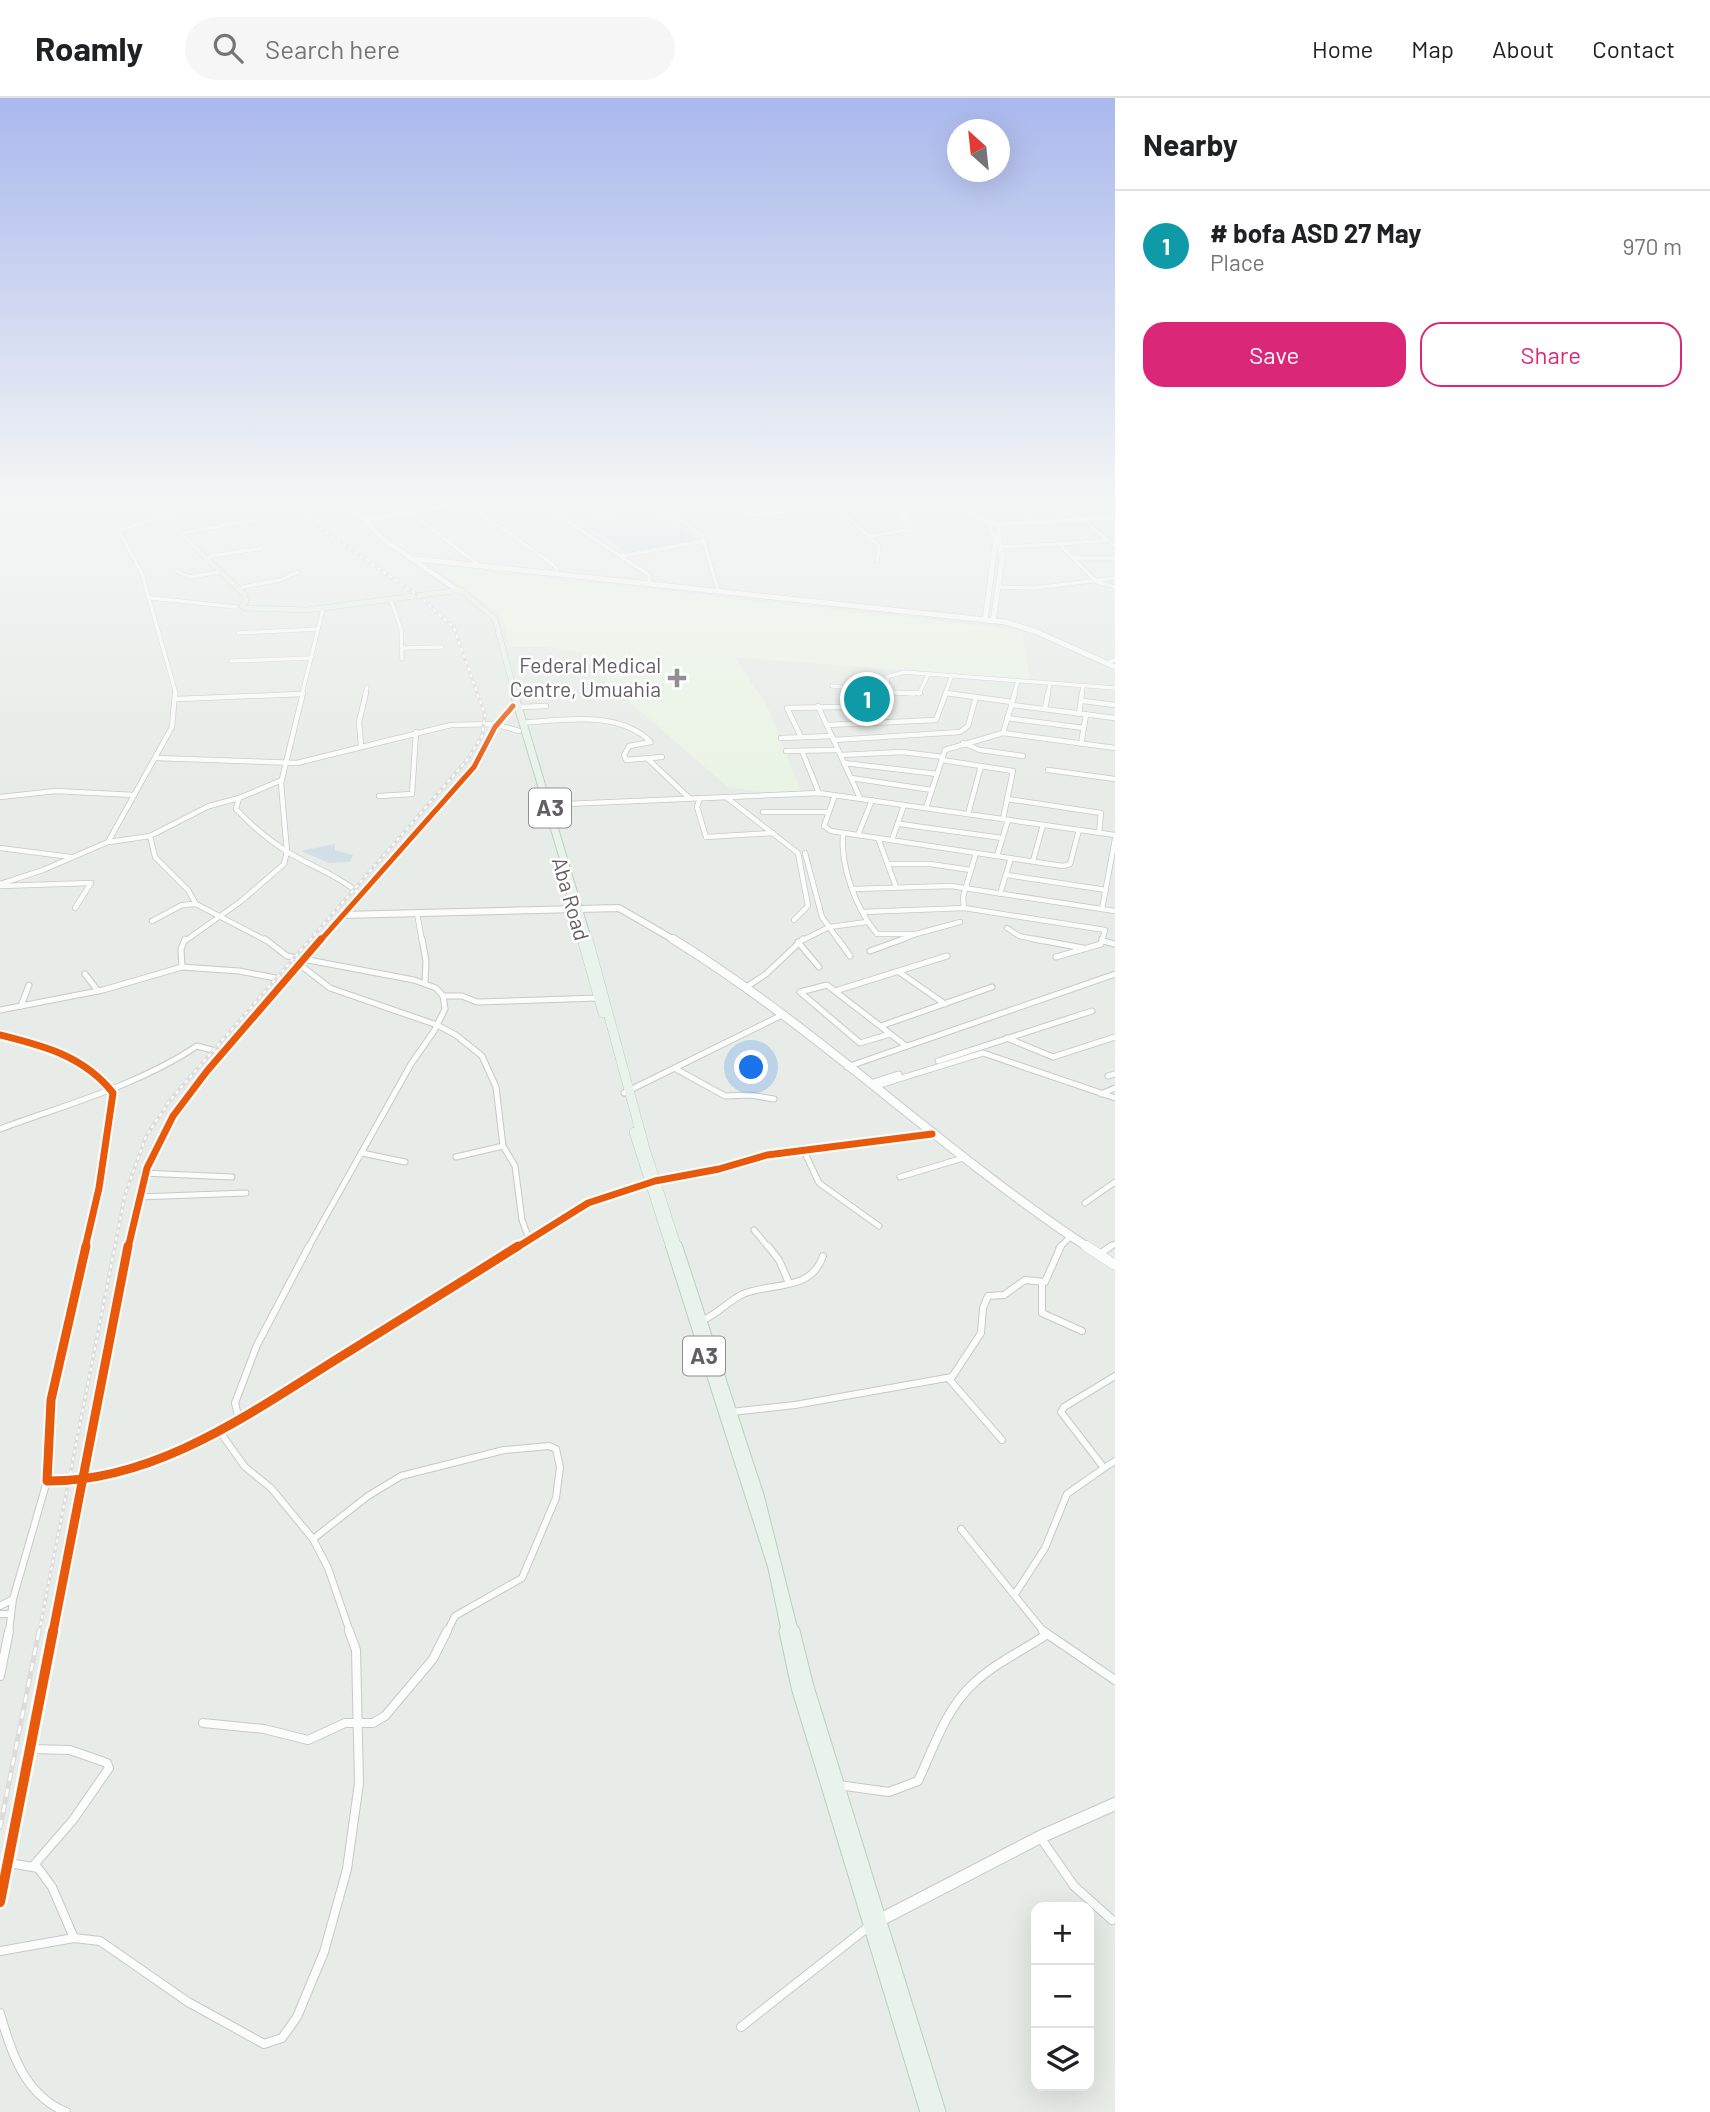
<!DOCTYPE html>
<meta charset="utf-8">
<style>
:root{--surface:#fff;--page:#f6f6f6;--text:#202124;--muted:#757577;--line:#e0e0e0;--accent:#db2777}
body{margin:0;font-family:Barlow,sans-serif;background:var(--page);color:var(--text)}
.controls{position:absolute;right:21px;bottom:21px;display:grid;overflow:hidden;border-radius:14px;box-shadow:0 7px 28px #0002}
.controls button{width:63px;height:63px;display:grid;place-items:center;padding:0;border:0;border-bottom:2px solid var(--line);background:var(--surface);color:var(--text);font:35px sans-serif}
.compass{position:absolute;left:947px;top:21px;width:63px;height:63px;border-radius:50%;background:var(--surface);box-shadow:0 7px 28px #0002;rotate:333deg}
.you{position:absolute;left:752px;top:970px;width:24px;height:24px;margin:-18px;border:5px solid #fff;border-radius:50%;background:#1a73e8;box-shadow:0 0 0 10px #1a73e833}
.badge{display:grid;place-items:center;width:46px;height:46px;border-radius:50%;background:var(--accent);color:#fff;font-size:23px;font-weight:700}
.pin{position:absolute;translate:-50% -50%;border:4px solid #fff;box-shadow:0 2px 7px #0006}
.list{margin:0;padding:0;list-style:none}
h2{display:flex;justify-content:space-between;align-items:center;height:91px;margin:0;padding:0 28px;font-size:30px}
h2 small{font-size:23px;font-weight:400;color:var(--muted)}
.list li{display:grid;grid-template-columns:46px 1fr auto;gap:21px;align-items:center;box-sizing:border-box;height:112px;padding:0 28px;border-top:2px solid var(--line)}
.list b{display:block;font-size:26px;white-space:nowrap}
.list p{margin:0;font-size:23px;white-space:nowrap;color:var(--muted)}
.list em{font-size:23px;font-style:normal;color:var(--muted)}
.actions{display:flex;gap:14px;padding:21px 28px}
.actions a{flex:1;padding:16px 0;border:2px solid var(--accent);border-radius:21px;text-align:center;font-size:24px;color:var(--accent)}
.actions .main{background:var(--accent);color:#fff}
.icon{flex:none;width:38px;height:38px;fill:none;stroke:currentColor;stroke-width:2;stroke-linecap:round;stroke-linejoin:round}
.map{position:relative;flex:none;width:1115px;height:2014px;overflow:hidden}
header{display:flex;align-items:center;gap:42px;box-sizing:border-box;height:98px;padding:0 35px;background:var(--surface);border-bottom:2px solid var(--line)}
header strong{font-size:33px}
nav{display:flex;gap:38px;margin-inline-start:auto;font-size:24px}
.search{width:490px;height:63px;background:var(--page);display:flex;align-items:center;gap:18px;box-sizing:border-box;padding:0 24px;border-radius:38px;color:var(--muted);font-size:26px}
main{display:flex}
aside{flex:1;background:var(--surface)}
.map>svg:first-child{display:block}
.medical{fill:#eaf4e5}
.green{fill:#d3dfe6}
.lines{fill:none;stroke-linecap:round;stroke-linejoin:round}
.street-far4-casing{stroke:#c8c8c8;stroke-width:4.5}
.street-far3-casing{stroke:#c8c8c8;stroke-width:6}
.street-far2-casing{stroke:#c8c8c8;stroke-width:7}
.street-far1-casing{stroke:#c8c8c8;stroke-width:8}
.street-casing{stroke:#c8c8c8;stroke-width:10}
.secondary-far4-casing{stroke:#cac9ca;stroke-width:6}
.secondary-far3-casing{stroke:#cac9ca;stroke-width:8}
.secondary-far2-casing{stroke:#cac9ca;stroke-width:10}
.secondary-far1-casing{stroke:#cac9ca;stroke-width:11}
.secondary-casing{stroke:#cac9ca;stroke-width:14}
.primary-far4-casing{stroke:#b7d2bc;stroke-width:6}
.primary-far3-casing{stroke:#b7d2bc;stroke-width:9}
.primary-far2-casing{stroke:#b7d2bc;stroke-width:10}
.primary-far1-casing{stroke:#b7d2bc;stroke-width:12}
.primary-casing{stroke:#b7d2bc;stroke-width:15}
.street-far4{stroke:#fbfcfc;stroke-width:3.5}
.street-far3{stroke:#fbfcfc;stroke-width:4.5}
.street-far2{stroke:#fbfcfc;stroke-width:5}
.street-far1{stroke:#fbfcfc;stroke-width:6}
.street{stroke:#fbfcfc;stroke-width:8}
.secondary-far4{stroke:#fbfcfc;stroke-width:5}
.secondary-far3{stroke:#fbfcfc;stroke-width:6}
.secondary-far2{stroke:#fbfcfc;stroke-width:8}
.secondary-far1{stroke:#fbfcfc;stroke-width:10}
.secondary{stroke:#fbfcfc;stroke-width:12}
.primary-far4{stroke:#e9f2eb;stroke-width:5}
.primary-far3{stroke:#e9f2eb;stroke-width:7}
.primary-far2{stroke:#e9f2eb;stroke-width:9}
.primary-far1{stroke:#e9f2eb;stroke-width:10}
.primary{stroke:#e9f2eb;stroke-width:13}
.rail-far1-casing{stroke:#dcdcdc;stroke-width:3.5}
.rail-casing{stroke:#dcdcdc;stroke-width:5}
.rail-far1{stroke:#fff;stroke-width:2;stroke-dasharray:3.5;stroke-linecap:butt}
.rail{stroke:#fff;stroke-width:2.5;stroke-dasharray:8;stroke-linecap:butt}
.cycleway-far3-casing{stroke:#fff;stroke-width:9}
.cycleway-far2-casing{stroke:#fff;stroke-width:11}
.cycleway-far1-casing{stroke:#fff;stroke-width:13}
.cycleway-casing{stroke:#fff;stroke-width:15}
.cycleway-far3{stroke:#e8590c;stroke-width:5}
.cycleway-far2{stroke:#e8590c;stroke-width:7}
.cycleway-far1{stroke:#e8590c;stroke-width:9}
.cycleway{stroke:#e8590c;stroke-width:10}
.poi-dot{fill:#928f92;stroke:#fff;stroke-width:2.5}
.labels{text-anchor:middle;stroke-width:5;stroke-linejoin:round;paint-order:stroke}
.far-poi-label{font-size:21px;fill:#645d64;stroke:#fff;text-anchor:end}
.far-street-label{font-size:21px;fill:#645d64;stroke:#fff}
.shield{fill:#fff;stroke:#928e92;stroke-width:2}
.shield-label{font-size:23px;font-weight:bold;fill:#645d64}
</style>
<header>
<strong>Roamly</strong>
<div class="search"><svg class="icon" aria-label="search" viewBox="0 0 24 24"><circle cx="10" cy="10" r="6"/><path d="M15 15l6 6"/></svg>Search here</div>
<nav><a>Home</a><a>Map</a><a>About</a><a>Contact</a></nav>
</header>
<main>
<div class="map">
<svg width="1115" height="2014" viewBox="0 0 1115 2014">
<rect width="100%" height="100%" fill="#e7ece8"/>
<!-- medical -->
<path class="medical" d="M440 468 1021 532 1030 582 734 559 767 608 801 693 770 695 728 689 587 567 582 560 583 555 548 549H510L503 522 497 514 438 471Z"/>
<!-- green -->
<g class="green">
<path d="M648 411 699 442 629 456 580 423Z"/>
<path d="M335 746V752L353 757 350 764 329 765 301 753Z"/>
</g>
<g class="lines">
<!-- street-far4 casing -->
<g class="street-far4-casing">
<g id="street-far4">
<path d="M292 399 298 403"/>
<path d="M390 399 479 467"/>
<path d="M458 399 550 464 557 471 555 477"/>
<path d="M531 399 649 477V486"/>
<path d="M604 399 627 413"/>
<path d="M646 399 702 437 718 492"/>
<path d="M724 399 748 417 785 414 771 403"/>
<path d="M817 399 850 421 879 448 877 463"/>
<path d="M867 399 900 417"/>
<path d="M663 409 723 399"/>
<path d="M1085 423 1115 448"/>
<path d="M913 427 900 417 937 403"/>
<path d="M182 435 254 422"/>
<path d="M871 438 907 432"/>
<path d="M1107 442 1059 446 1097 484 1115 489"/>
<path d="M1003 449 1059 446"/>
<path d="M622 458 704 443"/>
<path d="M206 459 262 450"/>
<path d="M1073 460H1115"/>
<path d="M176 473 190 479 221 474"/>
<path d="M998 489 1035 490 1115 480"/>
<path d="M238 490 280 482 298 474"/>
<path d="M151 500 236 509"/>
<path d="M391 502 401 531 402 561"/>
<path d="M238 535 318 531"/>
<path d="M404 550 442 549"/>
<path d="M231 563 311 560"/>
<path d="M1107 565 1115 562"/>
<path d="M832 588 914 596"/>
<path d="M888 593 887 579 904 574 1115 590"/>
<path d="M515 595H555"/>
<path d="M946 595 957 596"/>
<path d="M176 596 142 476 119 433 163 417 244 399"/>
<path d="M290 596H302"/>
<path d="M302 596 323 511"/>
<path d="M365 596 367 589"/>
<path d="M919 596 928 577"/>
<path d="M945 596 952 577"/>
<path d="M1014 596 1018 583"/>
<path d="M1048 596 1050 585"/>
<path d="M1082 596 1083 588"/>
</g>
</g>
<!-- street-far3 casing -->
<g class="street-far3-casing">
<g id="street-far3">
<path d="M515 595H555"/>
<path d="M897 595H920"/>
<path d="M946 595 1012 604"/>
<path d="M177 601 302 596"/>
<path d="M1083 603 1115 607"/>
<path d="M1012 607 1115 620"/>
<path d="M818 608 860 700"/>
<path d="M519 609 546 608"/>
<path d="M1045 611 1048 595"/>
<path d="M1079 616 1082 595"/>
<path d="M1007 620 1084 630"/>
<path d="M522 625C564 622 618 612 651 644L629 648 624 657 626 662 662 659"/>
<path d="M827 627 936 622 946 595"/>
<path d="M1003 635 1115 650"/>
<path d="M801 639 787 610 842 609"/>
<path d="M781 640 832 638"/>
<path d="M834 642 960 634 968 628 976 599"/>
<path d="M963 645 980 652 1023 658"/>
<path d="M1081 646 1086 617"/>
<path d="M361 647 359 624 366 595"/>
<path d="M786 653 838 652"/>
<path d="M802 653 819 695"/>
<path d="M841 657 902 654 943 659"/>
<path d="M156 660 297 665 451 627 494 626 519 633"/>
<path d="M648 661 689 700"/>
<path d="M942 662 1013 673 1003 721"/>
<path d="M844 665 937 676"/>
<path d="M1048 672 1115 681"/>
<path d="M851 680 932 692"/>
<path d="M835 697 824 728 831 733 1063 768 1070 766 1079 732"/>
<path d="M379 698 412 696 416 634"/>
<path d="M0 699 56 693 134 697"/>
<path d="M726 699 798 755 808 808 794 822"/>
<path d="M239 700 236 711C251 727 267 741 286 753 312 769 338 777 361 797"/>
<path d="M700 700 697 709 706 739 773 735"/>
<path d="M1007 701 1101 715 1099 735"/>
<path d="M543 707 819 695 1115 737"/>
<path d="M926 710 945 652 1003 635 1015 595"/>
<path d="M763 714H829"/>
<path d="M968 716 981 668"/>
<path d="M900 726 1002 740"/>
<path d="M843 735C840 768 856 811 877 836H916L960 824"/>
<path d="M858 737 872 702"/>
<path d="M150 738 155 759 188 792 196 806 267 843"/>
<path d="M878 740 896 789"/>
<path d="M892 742 904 707"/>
<path d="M109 744 150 738 209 708 239 700 282 682"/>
<path d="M0 750 71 759"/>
<path d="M805 755 822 819 839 843"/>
<path d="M997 758 1008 722"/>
<path d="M1033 763 1043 727"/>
<path d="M888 766H930L971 772"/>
<path d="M1007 777 1106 792"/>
<path d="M0 786 43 772 108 744 172 629 175 595"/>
<path d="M0 788 91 785"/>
<path d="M854 791 951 788 1115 813"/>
<path d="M1000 796 1011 760"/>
<path d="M75 810 91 785"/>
<path d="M964 810 963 799 976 755"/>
<path d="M1102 811 1115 741"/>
<path d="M863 814 964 810 1105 832 1102 843"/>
<path d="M417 815 422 843"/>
<path d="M152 823 182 807 196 806"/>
<path d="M1007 830 1019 838 1043 843"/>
<path d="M185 843 240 804 284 766 287 754 281 685 303 595"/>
<path d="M801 843 829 829 867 824"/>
<path d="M898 843 916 836"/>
</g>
</g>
<!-- street-far2 casing -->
<g class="street-far2-casing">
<g id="street-far2">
<path d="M265 841 287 858 414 882 436 890 443 898H462L477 904 598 900"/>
<path d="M422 841 426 863 425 885"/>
<path d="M838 841 850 858"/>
<path d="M1034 841 1083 850"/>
<path d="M1103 843 1115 846"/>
<path d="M798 844 819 869"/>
<path d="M870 853 903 841"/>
<path d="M1056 859 1101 846 1102 841"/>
<path d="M299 866 330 890 437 927 456 937 482 958 496 989 503 1048 515 1068 522 1122 529 1141"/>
<path d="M182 869 239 873 286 882"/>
<path d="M899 874 945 906"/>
<path d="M85 876 98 893"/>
<path d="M745 890 766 876 803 841"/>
<path d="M835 893 947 858"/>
<path d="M21 908 29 887"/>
<path d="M0 912 103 892 182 869 181 851 185 841"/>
<path d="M881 928 992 889"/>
<path d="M890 936 860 945 800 894 827 887 906 948"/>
<path d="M0 937C44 948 84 958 113 995L99 1090 85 1150"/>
<path d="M1007 940 1053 959 1115 939"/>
<path d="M938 963 1092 913"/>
<path d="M847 969 1115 876"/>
<path d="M676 971 725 998 750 997 774 1001"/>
<path d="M1108 978 1115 976"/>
<path d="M871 985 899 976"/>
<path d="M876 988 983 955 1115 1000"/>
<path d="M624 995 782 917"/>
<path d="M1101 996 1115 990"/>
<path d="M0 1031C65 1007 139 987 197 948L223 955"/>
<path d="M803 1051 819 1085 879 1128"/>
<path d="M362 1055 405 1064"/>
<path d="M456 1059 503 1048"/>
<path d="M143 1075 232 1079"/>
<path d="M900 1079 963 1060"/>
<path d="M138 1099 246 1095"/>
<path d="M1085 1105 1115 1084"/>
<path d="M754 1132 769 1150"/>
<path d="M308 1150 411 966 434 933 445 911 443 898"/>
<path d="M516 1150 588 1105 655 1083 719 1071 767 1057 932 1036"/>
<path d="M1059 1150 1070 1139"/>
<path d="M1109 1150 1115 1146"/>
</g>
</g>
<!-- street-far1 casing -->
<g class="street-far1-casing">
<g id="street-far1">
<path d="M86 1148 51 1302 47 1383C155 1384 249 1316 337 1261 398 1223 458 1186 518 1148"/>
<path d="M768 1148 779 1162 789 1185"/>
<path d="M1098 1157 1111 1148"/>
<path d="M1042 1185V1215L1082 1233"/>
<path d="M701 1223C717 1217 728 1203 743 1196 772 1184 811 1194 823 1158"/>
<path d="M949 1281 1002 1342"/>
<path d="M731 1314 795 1307 952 1279 981 1235 983 1210 988 1198 1004 1197 1025 1182 1045 1184 1061 1148"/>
<path d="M239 1322 235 1305 257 1247 309 1148"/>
<path d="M220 1334 245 1369 271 1390 313 1441 328 1470 350 1534"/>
<path d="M1104 1370 1115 1363"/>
<path d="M961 1431 1044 1534"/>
<path d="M313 1441 368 1398 401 1378 504 1352 549 1348 556 1351 560 1369 556 1400 522 1480 455 1518 447 1534"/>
<path d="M1015 1496 1045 1450 1067 1396 1104 1370 1061 1314 1064 1309 1115 1278"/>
<path d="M0 1508 13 1501"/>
<path d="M0 1516H11"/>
<path d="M9 1534 13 1501 47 1383"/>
</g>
</g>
<!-- street casing -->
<g class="street-casing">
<g id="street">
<path d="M1043 1533 1115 1582"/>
<path d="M0 1578 9 1533"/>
<path d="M203 1625 264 1631 308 1642 345 1625H373L385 1618 433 1561 447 1533"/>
<path d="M30 1651 70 1652 107 1665 109 1670 73 1722 33 1768"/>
<path d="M838 1687 889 1694 918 1683C934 1649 946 1610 974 1585 995 1565 1022 1553 1046 1537"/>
<path d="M1040 1739 1074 1788 1112 1822"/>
<path d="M9 1765 38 1770 52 1789 74 1840"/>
<path d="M0 1853 74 1840 100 1843 188 1904 264 1946 282 1940 297 1919 324 1854 347 1771 359 1685 356 1552 349 1533"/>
<path d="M0 1915C11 1955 25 1997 66 2014"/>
<path d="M741 1929 868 1829"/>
</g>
</g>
<!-- secondary-far4 casing -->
<g class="secondary-far4-casing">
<g id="secondary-far4">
<path d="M342 399 382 440 457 492"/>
<path d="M933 399 993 426"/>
<path d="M364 422 498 399"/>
<path d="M995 426 1115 420"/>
<path d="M416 461 1005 524 1037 534 1115 569"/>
<path d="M985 522 996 441 990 429"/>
<path d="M993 523 1002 463 998 429"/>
</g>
</g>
<!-- secondary-far3 casing -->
<g class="secondary-far3-casing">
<g id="secondary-far3">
<path d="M342 817 619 810 676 843"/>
<path d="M320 843 474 669 495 629 513 608"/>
</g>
</g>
<!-- secondary-far2 casing -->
<g class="secondary-far2-casing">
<g id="secondary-far2">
<path d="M673 841C820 932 944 1055 1089 1150"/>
<path d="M128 1150 147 1070 173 1018 207 973 321 841"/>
</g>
</g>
<!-- secondary-far1 casing -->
<g class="secondary-far1-casing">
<g id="secondary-far1">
<path d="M1086 1148 1115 1167"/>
<path d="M53 1534 128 1148"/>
</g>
</g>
<!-- secondary casing -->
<g class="secondary-casing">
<g id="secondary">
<path d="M0 1804 53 1533"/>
<path d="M876 1824 1040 1739 1115 1706"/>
</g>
</g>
<!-- primary-far4 casing -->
<g class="primary-far4-casing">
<g id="primary-far4">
<path d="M142 399 244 496 246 503 242 508"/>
<path d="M245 510 307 512 461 492 495 521 515 596"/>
</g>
</g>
<!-- primary-far3 casing -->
<g class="primary-far3-casing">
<g id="primary-far3">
<path d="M514 595 588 843"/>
<path d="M570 797 583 843"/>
</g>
</g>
<!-- primary-far2 casing -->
<g class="primary-far2-casing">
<g id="primary-far2">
<path d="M582 841 603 915"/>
<path d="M588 841 645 1051 677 1150"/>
<path d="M634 1034 671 1150"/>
</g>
</g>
<!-- primary-far1 casing -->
<g class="primary-far1-casing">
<g id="primary-far1">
<path d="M671 1148 773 1468 787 1534"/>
<path d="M677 1148 759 1399 793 1534"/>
</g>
</g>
<!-- primary casing -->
<g class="primary-casing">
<g id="primary">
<path d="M786 1533 798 1589 927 2014"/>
<path d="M793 1533 807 1589 939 2014"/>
</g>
</g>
<!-- street-far4 -->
<use href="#street-far4" class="street-far4"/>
<!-- street-far3 -->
<use href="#street-far3" class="street-far3"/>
<!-- street-far2 -->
<use href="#street-far2" class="street-far2"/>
<!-- street-far1 -->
<use href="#street-far1" class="street-far1"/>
<!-- street -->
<use href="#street" class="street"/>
<!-- secondary-far4 -->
<use href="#secondary-far4" class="secondary-far4"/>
<!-- secondary-far3 -->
<use href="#secondary-far3" class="secondary-far3"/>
<!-- secondary-far2 -->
<use href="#secondary-far2" class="secondary-far2"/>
<!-- secondary-far1 -->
<use href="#secondary-far1" class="secondary-far1"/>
<!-- secondary -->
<use href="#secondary" class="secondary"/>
<!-- primary-far4 -->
<use href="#primary-far4" class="primary-far4"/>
<!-- primary-far3 -->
<use href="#primary-far3" class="primary-far3"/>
<!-- primary-far2 -->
<use href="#primary-far2" class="primary-far2"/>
<!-- primary-far1 -->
<use href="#primary-far1" class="primary-far1"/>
<!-- primary -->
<use href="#primary" class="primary"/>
<!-- rail-far1 casing -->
<g class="rail-far1-casing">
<path id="rail-far1" d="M39 1534 125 1097 146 1038 171 1001 467 662 482 638 485 617 454 530 419 498 275 399"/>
</g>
<!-- rail casing -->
<g class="rail-casing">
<path id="rail" d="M0 1730 39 1533"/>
</g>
<!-- rail-far1 -->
<use href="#rail-far1" class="rail-far1"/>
<!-- rail -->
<use href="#rail" class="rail"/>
<!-- cycleway-far3 casing -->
<g class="cycleway-far3-casing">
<path id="cycleway-far3" d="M320 843 474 669 495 629 513 608"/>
</g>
<!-- cycleway-far2 casing -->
<g class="cycleway-far2-casing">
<g id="cycleway-far2">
<path d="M0 937C44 948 84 958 113 995L99 1090 85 1150"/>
<path d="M128 1150 147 1070 173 1018 207 973 321 841"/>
<path d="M516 1150 588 1105 655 1083 719 1071 767 1057 932 1036"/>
</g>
</g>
<!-- cycleway-far1 casing -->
<g class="cycleway-far1-casing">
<g id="cycleway-far1">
<path d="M86 1148 51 1302 47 1383C155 1384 249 1316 337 1261 398 1223 458 1186 518 1148"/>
<path d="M53 1534 128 1148"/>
</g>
</g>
<!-- cycleway casing -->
<g class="cycleway-casing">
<path id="cycleway" d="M0 1804 53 1533"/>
</g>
<!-- cycleway-far3 -->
<use href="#cycleway-far3" class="cycleway-far3"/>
<!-- cycleway-far2 -->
<use href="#cycleway-far2" class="cycleway-far2"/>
<!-- cycleway-far1 -->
<use href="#cycleway-far1" class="cycleway-far1"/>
<!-- cycleway -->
<use href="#cycleway" class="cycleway"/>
</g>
<!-- sky -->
<linearGradient id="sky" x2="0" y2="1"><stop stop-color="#aab8ed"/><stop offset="0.59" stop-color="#f4f6f5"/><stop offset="1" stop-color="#f4f6f5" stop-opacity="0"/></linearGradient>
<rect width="1115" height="681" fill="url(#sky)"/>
<!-- markers -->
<path class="poi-dot" d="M673.5 569.5h7v7h7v7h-7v7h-7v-7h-7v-7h7z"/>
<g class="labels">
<!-- far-poi labels -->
<g class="far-poi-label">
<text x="661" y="575">Federal Medical<tspan x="661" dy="24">Centre, Umuahia</tspan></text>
</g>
<!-- far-street labels -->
<g class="far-street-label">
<text transform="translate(570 801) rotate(74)" y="7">Aba Road</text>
</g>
<!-- shield labels -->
<g class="shield">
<rect x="529" y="690.5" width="42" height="39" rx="5"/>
<rect x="683" y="1238.5" width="42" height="39" rx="5"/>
</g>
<g class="shield-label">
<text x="550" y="718">A3</text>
<text x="704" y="1266">A3</text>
</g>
</g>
</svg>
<div class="controls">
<button>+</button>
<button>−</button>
<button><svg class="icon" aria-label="layers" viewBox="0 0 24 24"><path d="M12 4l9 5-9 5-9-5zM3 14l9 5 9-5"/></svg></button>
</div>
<svg class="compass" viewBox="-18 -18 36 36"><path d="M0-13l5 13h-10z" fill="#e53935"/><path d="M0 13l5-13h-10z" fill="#757577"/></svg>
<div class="you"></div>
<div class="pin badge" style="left:867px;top:601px;background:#0f9aa8">1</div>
</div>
<aside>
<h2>Nearby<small></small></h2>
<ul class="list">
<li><span class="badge" style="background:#0f9aa8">1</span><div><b># bofa ASD 27 May</b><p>Place</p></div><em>970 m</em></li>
</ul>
<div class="actions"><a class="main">Save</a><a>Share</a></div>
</aside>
</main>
